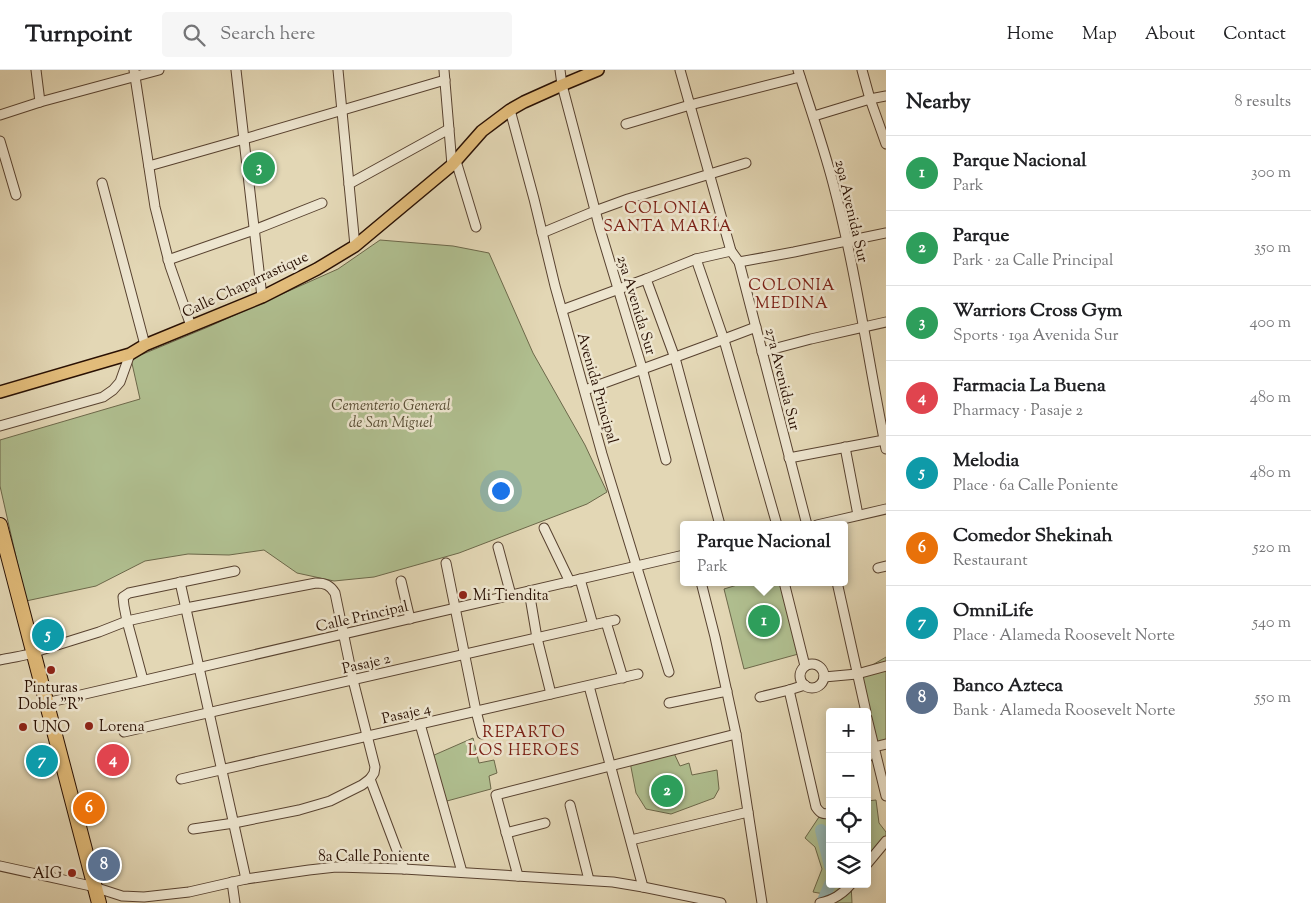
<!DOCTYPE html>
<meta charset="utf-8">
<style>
:root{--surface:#fff;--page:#f6f6f6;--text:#202124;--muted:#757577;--line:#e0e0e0;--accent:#111827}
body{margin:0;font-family:"Sorts Mill Goudy",serif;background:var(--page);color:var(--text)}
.controls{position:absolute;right:15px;bottom:15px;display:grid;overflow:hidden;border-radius:5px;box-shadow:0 2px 12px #0003}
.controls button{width:45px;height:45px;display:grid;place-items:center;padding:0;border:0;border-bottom:1px solid var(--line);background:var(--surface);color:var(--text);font:25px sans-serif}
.you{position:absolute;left:500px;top:420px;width:18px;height:18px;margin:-12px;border:4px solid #fff;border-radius:50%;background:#1a73e8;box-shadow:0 0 0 8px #1a73e833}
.badge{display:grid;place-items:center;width:32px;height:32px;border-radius:50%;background:var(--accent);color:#fff;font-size:16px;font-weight:700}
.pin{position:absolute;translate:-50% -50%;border:2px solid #fff;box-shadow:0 1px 5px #0006}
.popup{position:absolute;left:680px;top:451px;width:168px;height:65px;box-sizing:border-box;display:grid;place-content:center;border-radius:5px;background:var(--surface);filter:drop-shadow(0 1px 4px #0005);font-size:16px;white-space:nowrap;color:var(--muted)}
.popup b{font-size:19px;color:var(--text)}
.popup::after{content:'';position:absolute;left:50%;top:100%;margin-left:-10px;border:10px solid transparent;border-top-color:var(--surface)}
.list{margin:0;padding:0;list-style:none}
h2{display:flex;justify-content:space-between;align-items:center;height:65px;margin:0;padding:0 20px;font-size:21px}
h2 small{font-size:16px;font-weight:400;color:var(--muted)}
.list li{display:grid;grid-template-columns:32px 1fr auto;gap:15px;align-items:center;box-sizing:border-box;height:75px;padding:0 20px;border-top:1px solid var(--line)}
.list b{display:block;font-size:19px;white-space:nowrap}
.list p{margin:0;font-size:16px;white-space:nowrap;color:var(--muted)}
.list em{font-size:16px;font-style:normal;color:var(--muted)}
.icon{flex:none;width:28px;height:28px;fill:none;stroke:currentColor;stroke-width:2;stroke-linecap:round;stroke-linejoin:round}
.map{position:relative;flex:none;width:886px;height:833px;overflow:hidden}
header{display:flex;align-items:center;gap:30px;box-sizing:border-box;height:70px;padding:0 25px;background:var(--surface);border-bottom:1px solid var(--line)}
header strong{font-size:24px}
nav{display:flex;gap:28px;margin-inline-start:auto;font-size:18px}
.search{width:350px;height:45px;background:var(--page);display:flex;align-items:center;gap:12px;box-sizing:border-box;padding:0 18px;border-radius:5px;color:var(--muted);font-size:19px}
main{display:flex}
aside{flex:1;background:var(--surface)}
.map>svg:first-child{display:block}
.green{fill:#b0bf90;stroke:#6c684a}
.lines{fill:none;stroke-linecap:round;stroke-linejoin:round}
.river{stroke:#97b8b5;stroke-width:12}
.minor-casing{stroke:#584230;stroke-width:11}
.major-casing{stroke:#291003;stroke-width:14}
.highway-casing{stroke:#291003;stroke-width:16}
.minor{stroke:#ede5cf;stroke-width:9}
.major{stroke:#e2bc7a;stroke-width:11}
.highway{stroke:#e2bc7a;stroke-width:14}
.poi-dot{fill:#8f2418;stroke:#ede5cf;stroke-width:2}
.labels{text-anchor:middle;stroke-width:5;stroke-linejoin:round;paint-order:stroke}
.street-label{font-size:15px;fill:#291003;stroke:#ede5cf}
.park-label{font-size:15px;font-style:italic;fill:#584d34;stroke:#ede5cf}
.poi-label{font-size:15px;fill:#291003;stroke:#ede5cf;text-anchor:start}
.neighbourhood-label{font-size:16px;letter-spacing:1px;fill:#7a1f14;stroke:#ede5cf}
</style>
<header>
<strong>Turnpoint</strong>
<div class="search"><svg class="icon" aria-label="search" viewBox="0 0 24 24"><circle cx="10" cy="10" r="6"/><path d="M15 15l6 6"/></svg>Search here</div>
<nav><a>Home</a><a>Map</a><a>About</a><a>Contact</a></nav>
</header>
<main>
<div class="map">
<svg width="886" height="833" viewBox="0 0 886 833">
<rect width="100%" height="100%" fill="#e3d7b5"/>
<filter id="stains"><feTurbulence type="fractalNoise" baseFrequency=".004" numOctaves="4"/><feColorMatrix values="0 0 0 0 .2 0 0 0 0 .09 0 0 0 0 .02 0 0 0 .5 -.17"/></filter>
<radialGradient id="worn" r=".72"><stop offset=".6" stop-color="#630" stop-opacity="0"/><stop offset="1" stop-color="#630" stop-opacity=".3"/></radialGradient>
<!-- green -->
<g class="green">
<path d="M380 170 453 176 489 183 533 283 585 375 607 422 587 434 459 483 374 507 334 511 297 503 264 480 229 485 188 484 145 491 96 516 26 531 0 416V370L140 329 131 289 208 257 338 199Z"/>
<path d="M747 512H788L802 583 744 599 724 519Z"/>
<path d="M886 587V674L874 677 857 604Z"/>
<path d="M473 668 479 693 494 690 497 703 489 706 491 719 447 731 440 716 432 686Z"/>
<path d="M673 681 680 696 689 693 692 705 717 700 719 719 714 728 671 744 646 739 636 723 630 692Z"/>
<path d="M876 730 879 753 886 762V771L867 793V731Z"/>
<path d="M830 739V814H851L852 833H828L835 826 813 822 822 799 815 777 805 768 819 747Z"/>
</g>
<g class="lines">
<!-- river -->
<g class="river">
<path d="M821 760 830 796"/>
<path d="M822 833 830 814"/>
</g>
<!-- minor casing -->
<g class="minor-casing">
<g id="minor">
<path d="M36 0 40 32"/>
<path d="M134 0 155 137 170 196 191 256"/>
<path d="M236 0 262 227"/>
<path d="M338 0 355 176"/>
<path d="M444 0 452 95"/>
<path d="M560 0 562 15 600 159 642 298 666 390"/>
<path d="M680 0 731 181 739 192 807 455"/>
<path d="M798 0C810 38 823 75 833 113 856 200 868 290 886 379"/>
<path d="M862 0 870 29 886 74"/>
<path d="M510 40 534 129 555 216 602 384 669 602"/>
<path d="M0 45 40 32 159 0"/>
<path d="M814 46 870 29 886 26"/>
<path d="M626 54 690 35 800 7"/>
<path d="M0 71 16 125"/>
<path d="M456 91 476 157"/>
<path d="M149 96 244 69 445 10"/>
<path d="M102 113 145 275"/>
<path d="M349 114 449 59"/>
<path d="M542 163 595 141 628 129 746 93"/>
<path d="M696 189 724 270 777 455"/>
<path d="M168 190 254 160 322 133"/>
<path d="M739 192 794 182 886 163"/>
<path d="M646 209 675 288 720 455"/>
<path d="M562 240 646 209 696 189 731 181"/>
<path d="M762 282 811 269 886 252"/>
<path d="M585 320C642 299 699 279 756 257"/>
<path d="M0 356 103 327 113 320 120 312 130 284"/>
<path d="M845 377 858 445"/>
<path d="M789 388 884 370"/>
<path d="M817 455 886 439"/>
<path d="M544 458 570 512"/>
<path d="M498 477 511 525"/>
<path d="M446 493 476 641 482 664"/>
<path d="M878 498 886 496"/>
<path d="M580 509 593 555"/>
<path d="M401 511 410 549"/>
<path d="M180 512 246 809"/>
<path d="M701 512 715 567 736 664 762 833"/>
<path d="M784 512 805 596"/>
<path d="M837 512 866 642"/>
<path d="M529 521 537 568 551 624"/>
<path d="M606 552 623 608"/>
<path d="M0 590C8 588 32 585 38 581L99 562 127 551 186 538 316 513C325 513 330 515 335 523L353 610 375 697 374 703 370 709 362 715 330 731 299 740 234 753 193 759"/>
<circle cx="812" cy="606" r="12"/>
<path d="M824 607 857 604 886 596"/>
<path d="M143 610 127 551 124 536 123 527 129 523 235 501"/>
<path d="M589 616 643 817"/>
<path d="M789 620 816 737C820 743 823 745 830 743"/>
<path d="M760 627 789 620 805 615"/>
<path d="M46 633 684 485"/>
<path d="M669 633 727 621"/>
<path d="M867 648 886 726"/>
<path d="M420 654 462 802"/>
<path d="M124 662 615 550"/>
<path d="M867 688 874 677 886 674"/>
<path d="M181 709 638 604"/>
<path d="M370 709 404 799"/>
<path d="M570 735 589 810"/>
<path d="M506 763 545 753"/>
<path d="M631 770 748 742"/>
<path d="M867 794 886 771"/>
<path d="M0 796 91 816 122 826 144 827 189 822 246 809 309 800 336 797 404 799 613 812 643 817 721 833"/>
<path d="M518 806 496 725 736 664"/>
<path d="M232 812 235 833"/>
<path d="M820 833C833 830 842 825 851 814"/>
</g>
</g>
<!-- major casing -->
<g class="major-casing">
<path id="major" d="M0 322 130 284 145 275 262 227 317 199 355 176 452 95 482 61 510 40 524 32 562 15 598 0"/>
</g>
<!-- highway casing -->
<g class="highway-casing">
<path id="highway" d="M0 455 99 833"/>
</g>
<!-- minor -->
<use href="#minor" class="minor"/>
<!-- major -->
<use href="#major" class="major"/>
<!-- highway -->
<use href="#highway" class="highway"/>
</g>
<!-- markers -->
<g class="poi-dot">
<circle cx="463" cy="525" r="5"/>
<circle cx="51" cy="600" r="5"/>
<circle cx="89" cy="656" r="5"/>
<circle cx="23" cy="657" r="5"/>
<circle cx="72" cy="803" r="5"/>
</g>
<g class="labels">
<!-- street labels -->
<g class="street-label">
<text transform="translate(852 141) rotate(77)" y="5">29a Avenida Sur</text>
<text transform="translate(245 214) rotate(-25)" y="5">Calle Chaparrastique</text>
<text transform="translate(637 235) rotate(73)" y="5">25a Avenida Sur</text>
<text transform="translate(783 309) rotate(76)" y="5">27a Avenida Sur</text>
<text transform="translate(598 318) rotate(74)" y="5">Avenida Principal</text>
<text transform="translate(362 546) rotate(-13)" y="5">Calle Principal</text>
<text transform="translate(366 593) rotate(-13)" y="5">Pasaje 2</text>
<text transform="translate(406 643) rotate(-13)" y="5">Pasaje 4</text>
<text x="374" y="791">8a Calle Poniente</text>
</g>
<!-- park labels -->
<g class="park-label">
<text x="391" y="340">Cementerio General<tspan x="391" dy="17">de San Miguel</tspan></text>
</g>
<!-- poi labels -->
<g class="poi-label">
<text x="473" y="530">Mi Tiendita</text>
<text x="51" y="622" text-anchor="middle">Pinturas<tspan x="51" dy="17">Doble "R"</tspan></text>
<text x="99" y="661">Lorena</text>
<text x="33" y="662">UNO</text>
<text x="62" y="808" text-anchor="end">AIG</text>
</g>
<!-- neighbourhood labels -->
<g class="neighbourhood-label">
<text x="668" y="143">COLONIA<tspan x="668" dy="18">SANTA MARÍA</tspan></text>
<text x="792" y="220">COLONIA<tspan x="792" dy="18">MEDINA</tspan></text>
<text x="524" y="667">REPARTO<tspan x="524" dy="18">LOS HEROES</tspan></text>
</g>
</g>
<rect width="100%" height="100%" filter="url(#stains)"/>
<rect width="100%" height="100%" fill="url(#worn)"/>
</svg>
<div class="controls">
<button>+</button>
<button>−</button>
<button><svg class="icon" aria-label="locate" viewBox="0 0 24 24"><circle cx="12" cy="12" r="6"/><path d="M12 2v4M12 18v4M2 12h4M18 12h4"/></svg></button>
<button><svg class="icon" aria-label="layers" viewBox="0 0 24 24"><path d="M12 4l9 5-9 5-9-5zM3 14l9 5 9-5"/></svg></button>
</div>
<div class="you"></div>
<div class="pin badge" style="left:764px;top:551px;background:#2e9e5b">1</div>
<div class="popup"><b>Parque Nacional</b>Park</div>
<div class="pin badge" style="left:667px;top:721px;background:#2e9e5b">2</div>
<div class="pin badge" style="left:259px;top:98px;background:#2e9e5b">3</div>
<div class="pin badge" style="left:113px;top:690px;background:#e0444e">4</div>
<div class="pin badge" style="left:48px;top:565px;background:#0f9aa8">5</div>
<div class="pin badge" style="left:89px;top:738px;background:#e8710a">6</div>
<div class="pin badge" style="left:42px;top:691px;background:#0f9aa8">7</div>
<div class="pin badge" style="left:104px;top:795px;background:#5c6f8a">8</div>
</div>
<aside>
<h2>Nearby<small>8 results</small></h2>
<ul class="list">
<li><span class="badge" style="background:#2e9e5b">1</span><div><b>Parque Nacional</b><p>Park</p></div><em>300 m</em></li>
<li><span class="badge" style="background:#2e9e5b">2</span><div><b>Parque</b><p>Park · 2a Calle Principal</p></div><em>350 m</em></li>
<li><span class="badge" style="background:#2e9e5b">3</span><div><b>Warriors Cross Gym</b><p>Sports · 19a Avenida Sur</p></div><em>400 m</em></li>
<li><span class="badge" style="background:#e0444e">4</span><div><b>Farmacia La Buena</b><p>Pharmacy · Pasaje 2</p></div><em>480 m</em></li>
<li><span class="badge" style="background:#0f9aa8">5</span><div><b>Melodia</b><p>Place · 6a Calle Poniente</p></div><em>480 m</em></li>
<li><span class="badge" style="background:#e8710a">6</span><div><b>Comedor Shekinah</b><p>Restaurant</p></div><em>520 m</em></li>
<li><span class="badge" style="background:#0f9aa8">7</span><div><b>OmniLife</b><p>Place · Alameda Roosevelt Norte</p></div><em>540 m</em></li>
<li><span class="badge" style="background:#5c6f8a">8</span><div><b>Banco Azteca</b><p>Bank · Alameda Roosevelt Norte</p></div><em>550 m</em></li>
</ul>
</aside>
</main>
